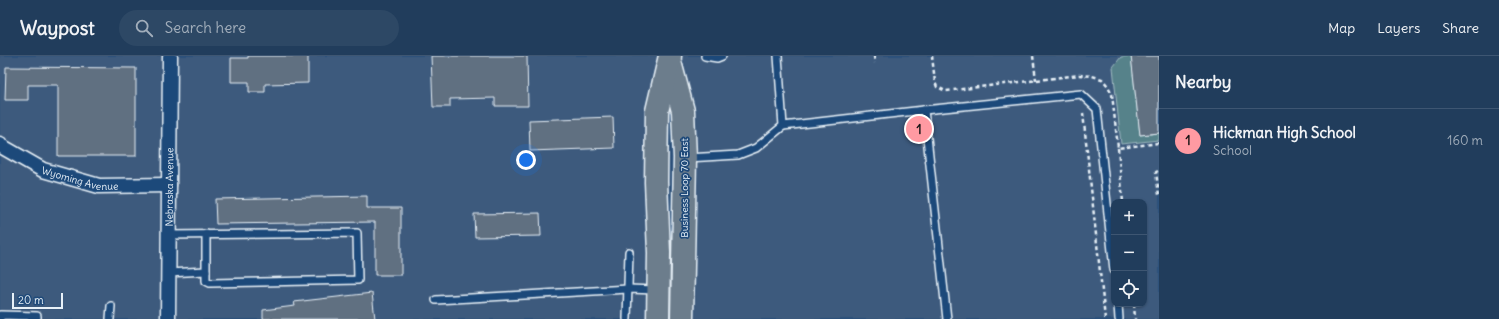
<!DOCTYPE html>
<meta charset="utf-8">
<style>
:root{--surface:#213d5c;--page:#2d4865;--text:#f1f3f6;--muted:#a2aebb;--line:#3e5672;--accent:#ff9aa2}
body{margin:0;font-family:Delius,sans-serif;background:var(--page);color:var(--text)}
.controls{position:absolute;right:12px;bottom:12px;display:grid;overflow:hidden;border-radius:8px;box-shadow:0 1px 3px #0004}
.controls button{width:36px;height:36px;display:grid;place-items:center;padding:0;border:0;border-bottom:1px solid var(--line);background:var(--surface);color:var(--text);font:20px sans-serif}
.scale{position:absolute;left:12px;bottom:10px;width:51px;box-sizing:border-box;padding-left:4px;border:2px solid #e8f1f8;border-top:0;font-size:11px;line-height:14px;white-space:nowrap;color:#e8f1f8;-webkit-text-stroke:3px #1f4a7a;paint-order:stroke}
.you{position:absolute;left:526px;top:104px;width:14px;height:14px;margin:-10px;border:3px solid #fff;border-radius:50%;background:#1a73e8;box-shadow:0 0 0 6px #1a73e833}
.badge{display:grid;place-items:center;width:26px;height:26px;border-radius:50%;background:var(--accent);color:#111;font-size:13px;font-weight:700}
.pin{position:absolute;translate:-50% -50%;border:2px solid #fff;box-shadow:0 1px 4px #0006}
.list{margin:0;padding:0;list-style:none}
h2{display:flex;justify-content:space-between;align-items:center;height:52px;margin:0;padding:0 16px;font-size:17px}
h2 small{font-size:13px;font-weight:400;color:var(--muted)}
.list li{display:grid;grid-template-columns:26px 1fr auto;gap:12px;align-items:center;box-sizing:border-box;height:64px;padding:0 16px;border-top:1px solid var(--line)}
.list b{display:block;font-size:15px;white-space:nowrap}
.list p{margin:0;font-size:13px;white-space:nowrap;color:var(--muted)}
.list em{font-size:13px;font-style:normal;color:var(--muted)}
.icon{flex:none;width:22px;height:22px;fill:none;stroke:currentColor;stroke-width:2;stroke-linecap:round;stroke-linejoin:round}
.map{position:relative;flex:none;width:1159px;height:263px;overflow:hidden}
header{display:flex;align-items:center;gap:24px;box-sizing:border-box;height:56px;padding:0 20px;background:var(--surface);border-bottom:1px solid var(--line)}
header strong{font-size:19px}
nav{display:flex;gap:22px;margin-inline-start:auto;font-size:14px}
.search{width:280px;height:36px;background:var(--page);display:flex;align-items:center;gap:10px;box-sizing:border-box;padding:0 14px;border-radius:22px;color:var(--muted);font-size:15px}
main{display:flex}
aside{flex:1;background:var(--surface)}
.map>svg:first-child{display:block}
.built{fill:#3c5a7d;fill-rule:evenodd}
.green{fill:#56828a;stroke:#9fbac1}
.building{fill:#616f81;stroke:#e8f1f8}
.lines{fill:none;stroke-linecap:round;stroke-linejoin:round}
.service-casing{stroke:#e8f1f8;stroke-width:10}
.minor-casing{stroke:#e8f1f8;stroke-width:17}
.primary-casing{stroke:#e8f1f8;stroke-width:25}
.path{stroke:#e8f1f8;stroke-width:2.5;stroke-dasharray:4 3;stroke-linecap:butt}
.service{stroke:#1f4a7a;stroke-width:7}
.minor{stroke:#1f4a7a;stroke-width:14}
.primary{stroke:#6c7d8c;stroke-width:22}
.labels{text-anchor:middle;stroke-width:3.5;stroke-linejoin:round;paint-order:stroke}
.street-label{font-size:10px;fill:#e8f1f8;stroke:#1f4a7a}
</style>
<header>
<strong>Waypost</strong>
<div class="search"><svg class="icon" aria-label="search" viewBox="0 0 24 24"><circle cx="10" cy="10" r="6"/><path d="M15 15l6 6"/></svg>Search here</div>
<nav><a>Map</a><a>Layers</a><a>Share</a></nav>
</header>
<main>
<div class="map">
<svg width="1159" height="263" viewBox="0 0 1159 263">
<rect width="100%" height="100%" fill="#2c517b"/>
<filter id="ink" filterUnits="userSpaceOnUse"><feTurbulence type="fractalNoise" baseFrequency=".025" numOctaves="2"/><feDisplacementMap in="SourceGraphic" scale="8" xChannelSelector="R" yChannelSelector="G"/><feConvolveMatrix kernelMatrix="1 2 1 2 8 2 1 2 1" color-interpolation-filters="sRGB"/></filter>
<g filter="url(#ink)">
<!-- built -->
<g class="built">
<path d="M0 0H670L669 263H0Z"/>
<path d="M681 0H1159V263H673ZM1114 146H1144V248H1114Z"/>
</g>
<!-- green -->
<path class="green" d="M1131 0 1140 79 1159 77V84L1121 88 1113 11 1121 1Z"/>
<!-- building -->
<g class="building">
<path d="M248 0H308V27L265 28V36H249V26H231V2H248Z"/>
<path d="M431 0H527L528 50H495V42L450 43V51H433Z"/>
<path d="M1131 0H1159V77L1140 79Z"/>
<path d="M6 11 136 12V100H58V29H28V44H5Z"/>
<path d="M613 61 614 92 530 95 529 64Z"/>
<path d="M367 140V152H401V219H375V166L216 168 215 143Z"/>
<path d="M540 157 541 180 475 181 474 158Z"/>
<path d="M372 237 375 263H263V254L295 250 294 246Z"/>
</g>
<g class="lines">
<!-- service casing -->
<g class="service-casing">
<g id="service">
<path d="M705 0 717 2 722 0"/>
<path d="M924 54 947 263"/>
<path d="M783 70 924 54 1081 38 1097 53 1114 214"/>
<path d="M687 102 738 99 756 92 783 70 778 0"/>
<path d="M206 215V178"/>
<path d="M168 217 206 215V225L210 227 358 224 357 177 169 179"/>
<path d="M436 244 628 233 656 234"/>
<path d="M1118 248 1119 263"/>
<path d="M0 263V259L37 260V263"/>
<path d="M110 263 111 250"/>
<path d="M627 263 629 196"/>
</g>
</g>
<!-- minor casing -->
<g class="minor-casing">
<g id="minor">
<path id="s1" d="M0 88 1 90 43 114 99 130 169 129"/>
<path id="s2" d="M168 263 170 0"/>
</g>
</g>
<!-- primary casing -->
<g class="primary-casing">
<g id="primary">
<path d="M670 6 683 55 685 102 682 263"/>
<path d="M658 263 659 197 656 126 657 55 670 0"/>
</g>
</g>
<!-- path -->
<g class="path">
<path d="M874 0 875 7"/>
<path d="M932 0 935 26 937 31 946 35 1079 19 1092 20 1102 23 1108 30 1112 38 1118 92 1159 87"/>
<path d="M1033 0 1036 24"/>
<path d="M1083 57 1105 263"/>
<path d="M1118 92 1123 146"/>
<path d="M1158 115 1156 116 1159 139"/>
<path d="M1134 248 1135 263"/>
</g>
<!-- service -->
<use href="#service" class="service"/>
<!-- minor -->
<use href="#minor" class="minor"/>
<!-- primary -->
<use href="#primary" class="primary"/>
</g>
</g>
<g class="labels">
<!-- street labels -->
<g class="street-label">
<text dy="4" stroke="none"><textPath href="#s1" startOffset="89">Wyoming Avenue</textPath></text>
<text dy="4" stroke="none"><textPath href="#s2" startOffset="132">Nebraska Avenue</textPath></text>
<text transform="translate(684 132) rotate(-90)" y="4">Business Loop 70 East</text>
</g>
</g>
</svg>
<div class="controls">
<button>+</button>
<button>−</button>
<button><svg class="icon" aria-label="locate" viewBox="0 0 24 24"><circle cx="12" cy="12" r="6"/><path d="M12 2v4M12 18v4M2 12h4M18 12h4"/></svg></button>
</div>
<div class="scale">20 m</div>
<div class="you"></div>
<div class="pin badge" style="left:919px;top:73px">1</div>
</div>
<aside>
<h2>Nearby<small></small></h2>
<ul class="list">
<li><span class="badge">1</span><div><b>Hickman High School</b><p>School</p></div><em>160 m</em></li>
</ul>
</aside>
</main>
